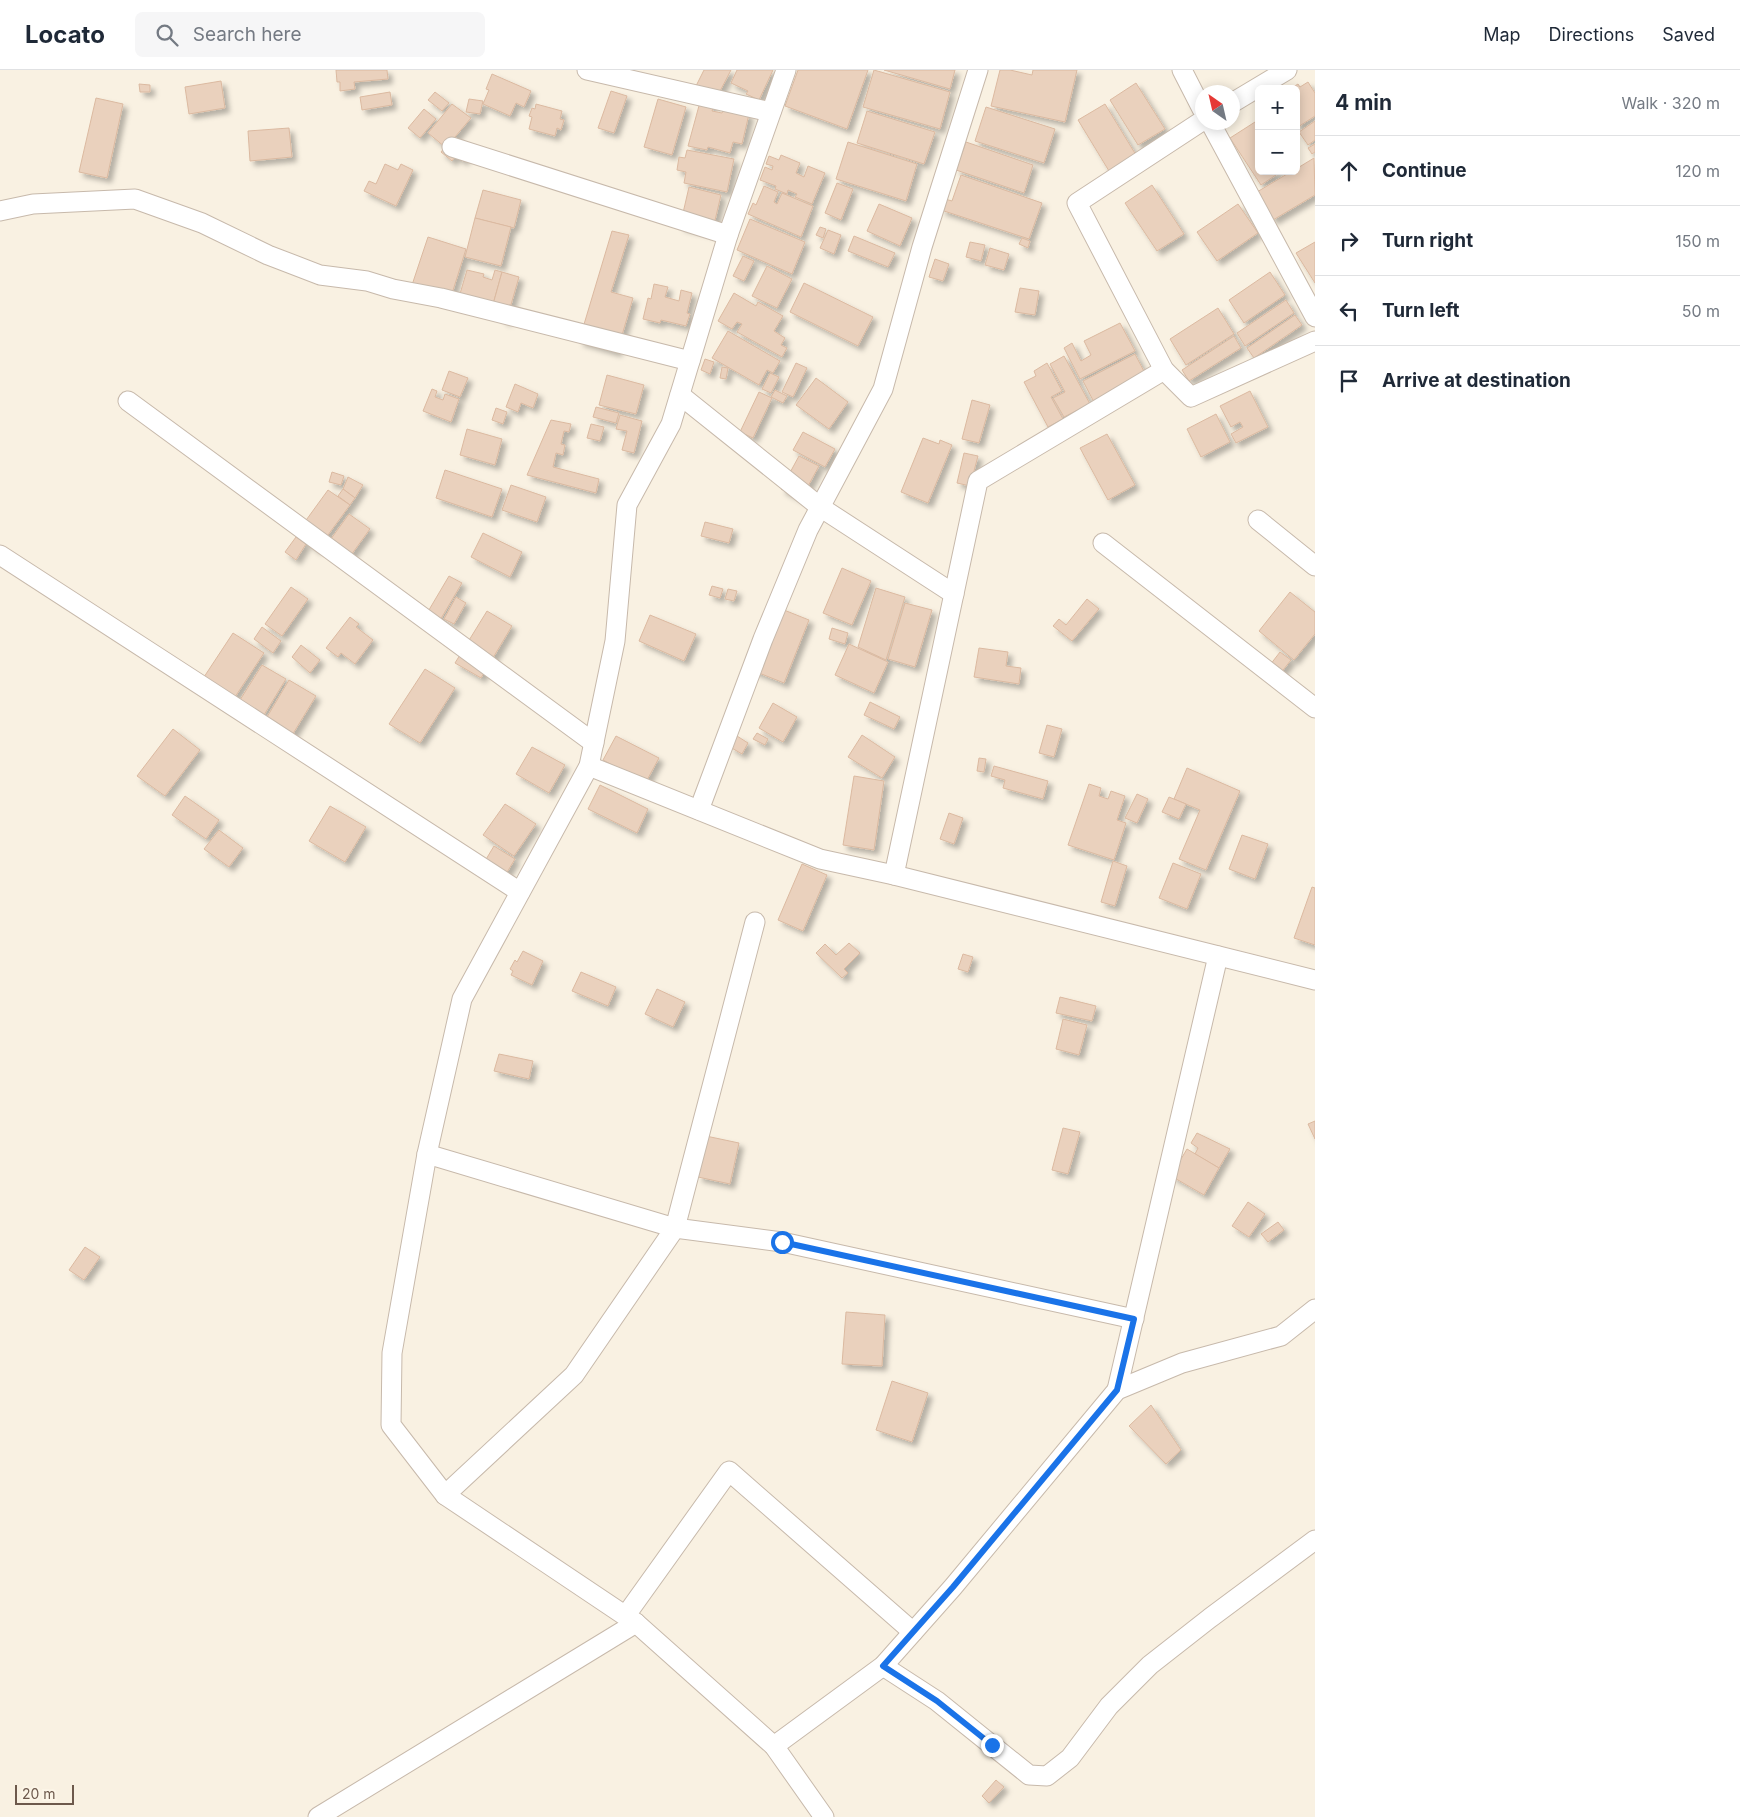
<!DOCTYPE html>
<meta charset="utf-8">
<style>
:root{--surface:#fff;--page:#f6f6f7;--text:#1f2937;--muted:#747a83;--line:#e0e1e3}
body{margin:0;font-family:Inter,sans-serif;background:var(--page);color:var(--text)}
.controls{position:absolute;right:15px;top:15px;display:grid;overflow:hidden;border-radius:8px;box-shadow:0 2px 12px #0003}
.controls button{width:45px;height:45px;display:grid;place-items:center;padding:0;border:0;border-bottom:1px solid var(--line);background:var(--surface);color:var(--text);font:25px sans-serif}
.compass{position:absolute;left:1195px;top:15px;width:45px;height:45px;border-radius:50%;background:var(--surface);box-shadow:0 2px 12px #0003;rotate:326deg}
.scale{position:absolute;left:15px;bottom:12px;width:59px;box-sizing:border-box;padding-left:5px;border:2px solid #6d594c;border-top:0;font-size:14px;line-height:18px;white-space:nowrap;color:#6d594c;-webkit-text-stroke:4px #fcf5e7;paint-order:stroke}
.stop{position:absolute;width:15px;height:15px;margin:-11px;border:4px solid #1a73e8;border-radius:50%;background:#fff}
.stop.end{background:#1a73e8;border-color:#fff;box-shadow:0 1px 5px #0008}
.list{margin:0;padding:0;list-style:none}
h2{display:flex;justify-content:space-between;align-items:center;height:65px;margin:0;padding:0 20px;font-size:21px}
h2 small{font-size:16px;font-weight:400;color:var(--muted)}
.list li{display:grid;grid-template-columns:32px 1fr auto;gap:15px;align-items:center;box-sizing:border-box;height:70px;padding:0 20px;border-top:1px solid var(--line)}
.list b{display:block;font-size:19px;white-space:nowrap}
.list em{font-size:16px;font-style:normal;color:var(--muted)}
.icon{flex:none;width:28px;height:28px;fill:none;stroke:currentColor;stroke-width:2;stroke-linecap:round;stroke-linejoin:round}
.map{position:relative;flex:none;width:1315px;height:1747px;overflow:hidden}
header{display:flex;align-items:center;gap:30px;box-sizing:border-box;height:70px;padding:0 25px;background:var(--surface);border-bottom:1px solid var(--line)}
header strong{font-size:24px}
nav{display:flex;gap:28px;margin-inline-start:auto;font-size:18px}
.search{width:350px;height:45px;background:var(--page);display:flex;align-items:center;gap:12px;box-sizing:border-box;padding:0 18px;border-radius:8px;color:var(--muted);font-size:19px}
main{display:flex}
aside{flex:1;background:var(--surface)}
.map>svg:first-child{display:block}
.building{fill:#ead1bd;stroke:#dbb9a0;filter:url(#shadow)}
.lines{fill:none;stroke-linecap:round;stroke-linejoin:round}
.street-casing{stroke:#c7b9ab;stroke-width:21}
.street{stroke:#fff;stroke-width:19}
.route{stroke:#1a73e8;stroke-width:6}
</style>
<header>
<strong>Locato</strong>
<div class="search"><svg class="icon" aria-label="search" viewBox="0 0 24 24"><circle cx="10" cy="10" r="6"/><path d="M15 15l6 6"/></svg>Search here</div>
<nav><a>Map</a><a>Directions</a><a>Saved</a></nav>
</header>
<main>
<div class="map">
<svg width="1315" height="1747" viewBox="0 0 1315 1747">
<defs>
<filter id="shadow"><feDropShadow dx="4.5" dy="4.5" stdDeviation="2.5" flood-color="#0004"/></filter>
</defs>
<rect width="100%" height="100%" fill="#f9f1e2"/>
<!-- building -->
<g class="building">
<path d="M336 0H387L388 9 354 12 355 19 340 21V12H337Z"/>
<path d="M704 0H731L717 27 696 16Z"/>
<path d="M737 0H773L759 30 746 24 748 21 731 13Z"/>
<path d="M798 0H868L847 59 785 36Z"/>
<path d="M874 0 950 22 940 59 863 37Z"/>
<path d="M884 0H955L950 19Z"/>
<path d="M1000 0H1010L1032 5 1033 0H1077L1065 52 991 36Z"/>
<path d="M492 4 531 21 524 37 516 33 510 46 483 34 489 20 486 19Z"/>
<path d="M221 11 225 38 189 44 185 17Z"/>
<path d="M1308 12 1315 23V46L1298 57 1296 55V19H1290L1298 14 1300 17Z"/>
<path d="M1136 13 1165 59 1138 75 1110 30Z"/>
<path d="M139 14 150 15V22H140Z"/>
<path d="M611 21 627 26 614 63 598 58Z"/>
<path d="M390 22 392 35 362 40 360 27Z"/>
<path d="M435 22 449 33 442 41 428 30Z"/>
<path d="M96 28 123 34 107 108 79 102Z"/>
<path d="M469 29 483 31 480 44 466 42Z"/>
<path d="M658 29 686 37 672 85 644 77Z"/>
<path d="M700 32 714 35 712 41 722 43 724 38 749 44 742 74 733 72 730 83 708 77 707 80 688 76Z"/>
<path d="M452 34 471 48 455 67 471 80 463 91 456 86 452 91 441 82 445 77 428 63Z"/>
<path d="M536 34 562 41 560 49 564 50 561 60 557 58 555 66 529 59 532 47 529 46 532 38 535 39Z"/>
<path d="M1105 34 1136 85 1109 101 1078 50Z"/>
<path d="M986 37 1055 59 1044 93 975 71Z"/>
<path d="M424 39 436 49 420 68 408 58Z"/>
<path d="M867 41 935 62 924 94 857 73Z"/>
<path d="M1315 51V70L1308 75 1299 62Z"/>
<path d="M1255 52 1259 57V101H1282L1261 115 1230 68Z"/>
<path d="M289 58 292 87 250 91 248 61Z"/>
<path d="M848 72 917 94 906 131 836 109Z"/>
<path d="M966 72 1033 95 1024 123 956 100Z"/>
<path d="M1315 74V82L1312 84 1308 78Z"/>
<path d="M687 80 734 89 727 122 684 113 686 102 677 100 679 87 685 88Z"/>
<path d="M781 85 800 93 796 103 804 107 808 96 825 103 812 134 795 127 797 124 788 120 787 124 775 119 776 116 760 110 765 97 772 100 773 96 766 94 769 86 779 90Z"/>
<path d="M1314 88 1315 125 1273 150 1257 122 1292 101H1296V99Z"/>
<path d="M385 94 398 100 401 94 413 100 396 136 364 121 369 111 376 114Z"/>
<path d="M961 105 1042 133 1029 169 941 140 945 129 952 131Z"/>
<path d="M837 113 853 119 841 150 825 143Z"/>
<path d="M1152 115 1184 164 1157 181 1125 133Z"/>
<path d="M764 116 778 122 774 132 777 134 782 123 813 136 801 167 748 144 753 133 756 135Z"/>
<path d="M689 117 721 125 712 163 680 156Z"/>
<path d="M483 120 521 130 514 158 475 148Z"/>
<path d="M879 134 912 148 900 176 867 161Z"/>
<path d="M1238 134 1258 163 1217 191 1197 162Z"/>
<path d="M475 148 511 157 501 196 465 187Z"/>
<path d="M750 149 805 172 792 204 737 180Z"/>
<path d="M820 157 826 159 823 168 816 165Z"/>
<path d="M828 160 841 165 834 184 820 178Z"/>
<path d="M612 161 629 165 611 222 633 228 617 282 579 271Z"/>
<path d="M854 166 895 183 888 197 848 181Z"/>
<path d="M428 167 466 179 450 230 411 218Z"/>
<path d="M1022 168 1030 171 1028 178 1019 174Z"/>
<path d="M970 172 985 175 981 191 966 187Z"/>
<path d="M1315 172V213L1296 183Z"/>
<path d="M990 178 1009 184 1004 200 985 195Z"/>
<path d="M743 186 754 191 744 211 733 206Z"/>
<path d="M935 189 949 194 943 211 929 207Z"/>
<path d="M767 196 792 209 777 238 752 226Z"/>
<path d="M467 200 484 204 483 207 492 210 495 200 502 202 492 238 457 234Z"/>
<path d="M502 202 519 207 506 252 492 238Z"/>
<path d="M1270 202 1285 225 1244 253 1229 230Z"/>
<path d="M804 213 873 247 858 276 790 242Z"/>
<path d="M654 214 668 217 665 227 679 231 681 220 692 223 687 243 690 244 686 256 661 250 660 253 643 249 648 228 651 229Z"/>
<path d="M1020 218 1039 221 1035 245 1015 242Z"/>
<path d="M734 223 756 236 758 232 783 246 774 261 785 268 781 275 787 278 782 287 737 262 742 254 737 252 732 259 718 251Z"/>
<path d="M1286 230 1294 243 1245 276 1237 263Z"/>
<path d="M1218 238 1234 264 1186 295 1170 269Z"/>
<path d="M1295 245 1302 255 1254 288 1247 278Z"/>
<path d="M1120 253 1135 281 1080 309 1064 278 1072 273 1081 291 1091 285 1084 271Z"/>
<path d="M728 261 780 291 773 303 767 300 759 315 712 288Z"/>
<path d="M1234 266 1241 278 1189 311 1182 300Z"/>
<path d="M1135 284 1148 309 1096 336 1083 311Z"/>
<path d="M1064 286 1090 334 1064 347 1053 328 1065 322 1050 294Z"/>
<path d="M705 289 714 292 710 304 701 300Z"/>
<path d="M796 293 807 298 793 327 782 322Z"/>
<path d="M1047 293 1062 321 1051 327 1063 349 1048 357 1024 312 1036 306 1034 301Z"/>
<path d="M722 297 728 298 726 309 720 308Z"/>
<path d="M449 301 468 308 460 327 442 320Z"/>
<path d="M770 303 779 307 771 323 762 319Z"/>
<path d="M607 305 644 315 636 344 599 335Z"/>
<path d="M816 308 848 332 829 359 796 335Z"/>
<path d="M515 314 538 324 533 338 521 333 518 342 506 337Z"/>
<path d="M432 319 437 321 435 327 443 330 445 324 459 329 451 352 423 341Z"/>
<path d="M775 320 787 326 783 333 771 327Z"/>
<path d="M1250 321 1268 357 1236 373 1231 364 1243 357 1240 352 1231 357 1220 336Z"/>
<path d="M759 322 772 328 753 368 740 362Z"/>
<path d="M972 330 990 335 979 373 962 369Z"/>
<path d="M596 337 619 343 616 353 593 347Z"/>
<path d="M496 338 507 342 503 354 492 350Z"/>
<path d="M1216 344 1230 372 1201 387 1187 359Z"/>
<path d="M620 345 642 351 634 383 622 380 627 361 616 359Z"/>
<path d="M551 350 571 354 569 362 564 361 561 374 565 375 563 385 556 383 553 397 599 409 596 423 527 405Z"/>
<path d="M591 354 604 357 600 371 587 368Z"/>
<path d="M467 359 502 369 495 395 460 385Z"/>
<path d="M803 362 835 379 825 397 793 380Z"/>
<path d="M1107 364 1135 415 1108 430 1080 378Z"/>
<path d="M923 368 939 374 940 370 952 375 928 433 901 422Z"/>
<path d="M964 383 978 386 970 416 957 413Z"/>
<path d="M799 386 819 396 801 429 781 419Z"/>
<path d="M445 400 502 419 492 447 436 428Z"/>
<path d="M332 402 344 406 341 415 329 412Z"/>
<path d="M348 407 363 415 355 428 343 419Z"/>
<path d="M511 415 546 427 537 452 502 440Z"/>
<path d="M343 419 355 428 350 435 338 426Z"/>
<path d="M328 420 350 435 317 480 296 464Z"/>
<path d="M349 444 370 459 346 492 325 477Z"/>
<path d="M705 452 733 459 729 473 701 466Z"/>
<path d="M483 463 522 482 510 507 471 487Z"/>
<path d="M296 467 306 474 296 490 285 482Z"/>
<path d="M842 498 871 511 852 555 823 543Z"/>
<path d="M449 506 462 513 436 557 423 550Z"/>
<path d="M712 516 723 519 720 528 709 525Z"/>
<path d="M291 517 308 529 282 566 265 554Z"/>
<path d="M876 518 905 527 886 590 858 577Z"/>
<path d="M728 519 737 521 734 531 725 529Z"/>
<path d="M1290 522 1315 542V564L1294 590 1259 561Z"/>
<path d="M456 527 466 533 454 554 444 549Z"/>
<path d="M1087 529 1099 539 1072 571 1053 556 1059 549 1066 555Z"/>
<path d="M905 533 932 540 915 597 888 589Z"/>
<path d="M769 534 809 550 784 613 744 597Z"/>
<path d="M487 541 512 556 481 608 455 593Z"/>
<path d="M650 545 696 564 684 591 639 571Z"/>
<path d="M350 547 359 554 356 557 373 570 355 594 341 583 338 587 326 578Z"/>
<path d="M262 557 281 571 273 583 254 569Z"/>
<path d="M832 558 848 563 845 574 829 569Z"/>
<path d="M233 563 264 583 235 627 204 607Z"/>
<path d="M849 574 888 592 874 623 835 605Z"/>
<path d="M301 575 320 590 310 603 292 587Z"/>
<path d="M979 578 1008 582 1006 596 1021 598 1019 614 974 607Z"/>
<path d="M1280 582 1291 590 1280 604 1270 595Z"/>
<path d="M262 595 286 609 264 645 240 630Z"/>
<path d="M425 599 455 618 420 673 389 654Z"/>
<path d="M289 610 316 626 291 667 264 652Z"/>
<path d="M870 632 900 647 894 659 864 645Z"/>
<path d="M773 633 797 647 783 672 759 658Z"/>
<path d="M1047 655 1062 659 1054 687 1039 683Z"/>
<path d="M173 659 200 680 165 726 137 706Z"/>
<path d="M757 663 768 669 765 675 753 669Z"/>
<path d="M862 665 895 687 882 708 848 687Z"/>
<path d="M616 666 659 688 646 712 614 701 616 697 603 690Z"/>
<path d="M737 666 748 673 742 684 730 677Z"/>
<path d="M532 677 565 695 549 723 516 704Z"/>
<path d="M979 688 986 689 984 702 977 701Z"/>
<path d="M994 696 1048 711 1043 729 1003 718 1005 710 991 706Z"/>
<path d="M1187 698 1240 721 1206 800 1179 789 1200 740 1174 729Z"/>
<path d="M854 706 884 711 874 780 843 775Z"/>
<path d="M1089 714 1101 718 1099 726 1108 729 1111 721 1125 726 1117 750 1126 753 1114 790 1068 775Z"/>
<path d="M600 715 648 739 637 763 588 739Z"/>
<path d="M1137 724 1148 729 1137 753 1125 748Z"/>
<path d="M185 726 219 750 206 769 172 745Z"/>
<path d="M1169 727 1186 734 1179 749 1162 742Z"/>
<path d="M505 734 536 754 514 786 483 765Z"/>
<path d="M330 736 366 757 345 792 309 771Z"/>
<path d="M949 743 963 748 954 774 940 769Z"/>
<path d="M219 760 243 778 229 797 204 779Z"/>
<path d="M1242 765 1268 774 1255 809 1229 799Z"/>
<path d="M494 776 515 789 506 804 482 796Z"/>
<path d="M1113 791 1127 796 1115 836 1101 832Z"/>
<path d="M1173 793 1201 804 1187 839 1159 828Z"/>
<path d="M802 794 827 805 803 861 778 850Z"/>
<path d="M1312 817 1315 818V875L1294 868Z"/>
<path d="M849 873 860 883 844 899 848 903 842 908 816 883 825 874 836 885Z"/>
<path d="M523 881 543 891 532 915 511 905 513 901 510 899 515 890 517 892Z"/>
<path d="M963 884 973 887 968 902 958 899Z"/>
<path d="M581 902 616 917 608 936 572 921Z"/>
<path d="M657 919 685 932 673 957 645 944Z"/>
<path d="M1060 927 1096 936 1092 951 1056 943Z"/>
<path d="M1063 949 1087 955 1079 985 1056 979Z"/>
<path d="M499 984 533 991 529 1009 494 1001Z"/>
<path d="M1315 1051V1069L1308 1054Z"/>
<path d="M1063 1058 1080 1062 1068 1104 1052 1100Z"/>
<path d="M1197 1063 1230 1079 1219 1098 1195 1084 1198 1078 1191 1073Z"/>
<path d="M706 1066 739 1073 730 1114 698 1107Z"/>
<path d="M1187 1079 1219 1098 1204 1125 1171 1106Z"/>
<path d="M1248 1132 1265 1144 1249 1167 1232 1156Z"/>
<path d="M1278 1152 1284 1160 1268 1172 1261 1164Z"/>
<path d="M85 1177 100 1187 84 1210 69 1200Z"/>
<path d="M846 1242 885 1245 882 1296 842 1294Z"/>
<path d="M892 1311 928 1323 912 1372 876 1360Z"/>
<path d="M1151 1335 1181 1380 1166 1394 1129 1356Z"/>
<path d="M996 1710 1004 1717 989 1733 982 1726Z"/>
</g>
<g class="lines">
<!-- street casing -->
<g class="street-casing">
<g id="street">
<path d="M587 0 771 42"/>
<path d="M786 0 728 165 671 354 627 435 615 571 589 696 462 929 427 1084 392 1283 391 1355 445 1425 636 1553 774 1676 824 1747"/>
<path d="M1182 0 1202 39"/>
<path d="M1232 33 1287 0"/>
<path d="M1202 51 1077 133 1164 300 1191 327 1315 271"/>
<path d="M1210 52 1315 247"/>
<path d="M452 77 728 165"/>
<path d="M0 141 33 134 135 129 202 153 268 185 320 205 367 211 393 219 441 228 690 291"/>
<path d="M680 325 820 437 954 524"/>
<path d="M128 331 594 673"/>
<path d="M1258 450 1315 496"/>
<path d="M1103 473 1315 638"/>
<path d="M0 485 520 822"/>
<path d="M589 696 820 789 894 805 1315 910"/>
<path d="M699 740 763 569 808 460 883 319 922 177 978 0"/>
<path d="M894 805 978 411 1164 300"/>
<path d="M755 852 675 1158 782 1172 1134 1249"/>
<path d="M427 1084 675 1158 574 1305 445 1425"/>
<path d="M1117 1320 1218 886"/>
<path d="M626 1545 729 1401 913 1562"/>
<path d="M883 1596 937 1631 1029 1705 1047 1706 1070 1688 1109 1636 1150 1595 1210 1548 1315 1470"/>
<path d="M774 1676 883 1596 953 1517 1117 1320 1182 1293 1281 1266 1315 1239"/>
<path d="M318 1747 636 1553"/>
</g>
</g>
<!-- street -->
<use href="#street" class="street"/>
</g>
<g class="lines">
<!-- route -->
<path class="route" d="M782 1172 1134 1249 1117 1320 953 1517 883 1596 937 1631 992 1675"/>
</g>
</svg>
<div class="controls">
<button>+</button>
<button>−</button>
</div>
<svg class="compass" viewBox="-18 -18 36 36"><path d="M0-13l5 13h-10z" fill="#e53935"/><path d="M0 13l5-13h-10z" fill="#747a83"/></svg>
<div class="scale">20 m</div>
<div class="stop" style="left:782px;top:1172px"></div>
<div class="stop end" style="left:992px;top:1675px"></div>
</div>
<aside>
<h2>4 min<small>Walk · 320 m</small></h2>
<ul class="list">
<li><svg class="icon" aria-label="ahead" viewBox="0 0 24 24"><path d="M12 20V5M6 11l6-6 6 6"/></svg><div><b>Continue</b></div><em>120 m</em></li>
<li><svg class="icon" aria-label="right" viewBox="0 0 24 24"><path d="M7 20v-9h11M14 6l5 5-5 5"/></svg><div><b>Turn right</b></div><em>150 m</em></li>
<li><svg class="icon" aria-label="left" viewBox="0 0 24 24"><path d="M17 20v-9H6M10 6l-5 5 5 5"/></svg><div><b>Turn left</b></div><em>50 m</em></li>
<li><svg class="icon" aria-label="arrive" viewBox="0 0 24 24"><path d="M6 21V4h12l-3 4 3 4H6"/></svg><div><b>Arrive at destination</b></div></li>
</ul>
</aside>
</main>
